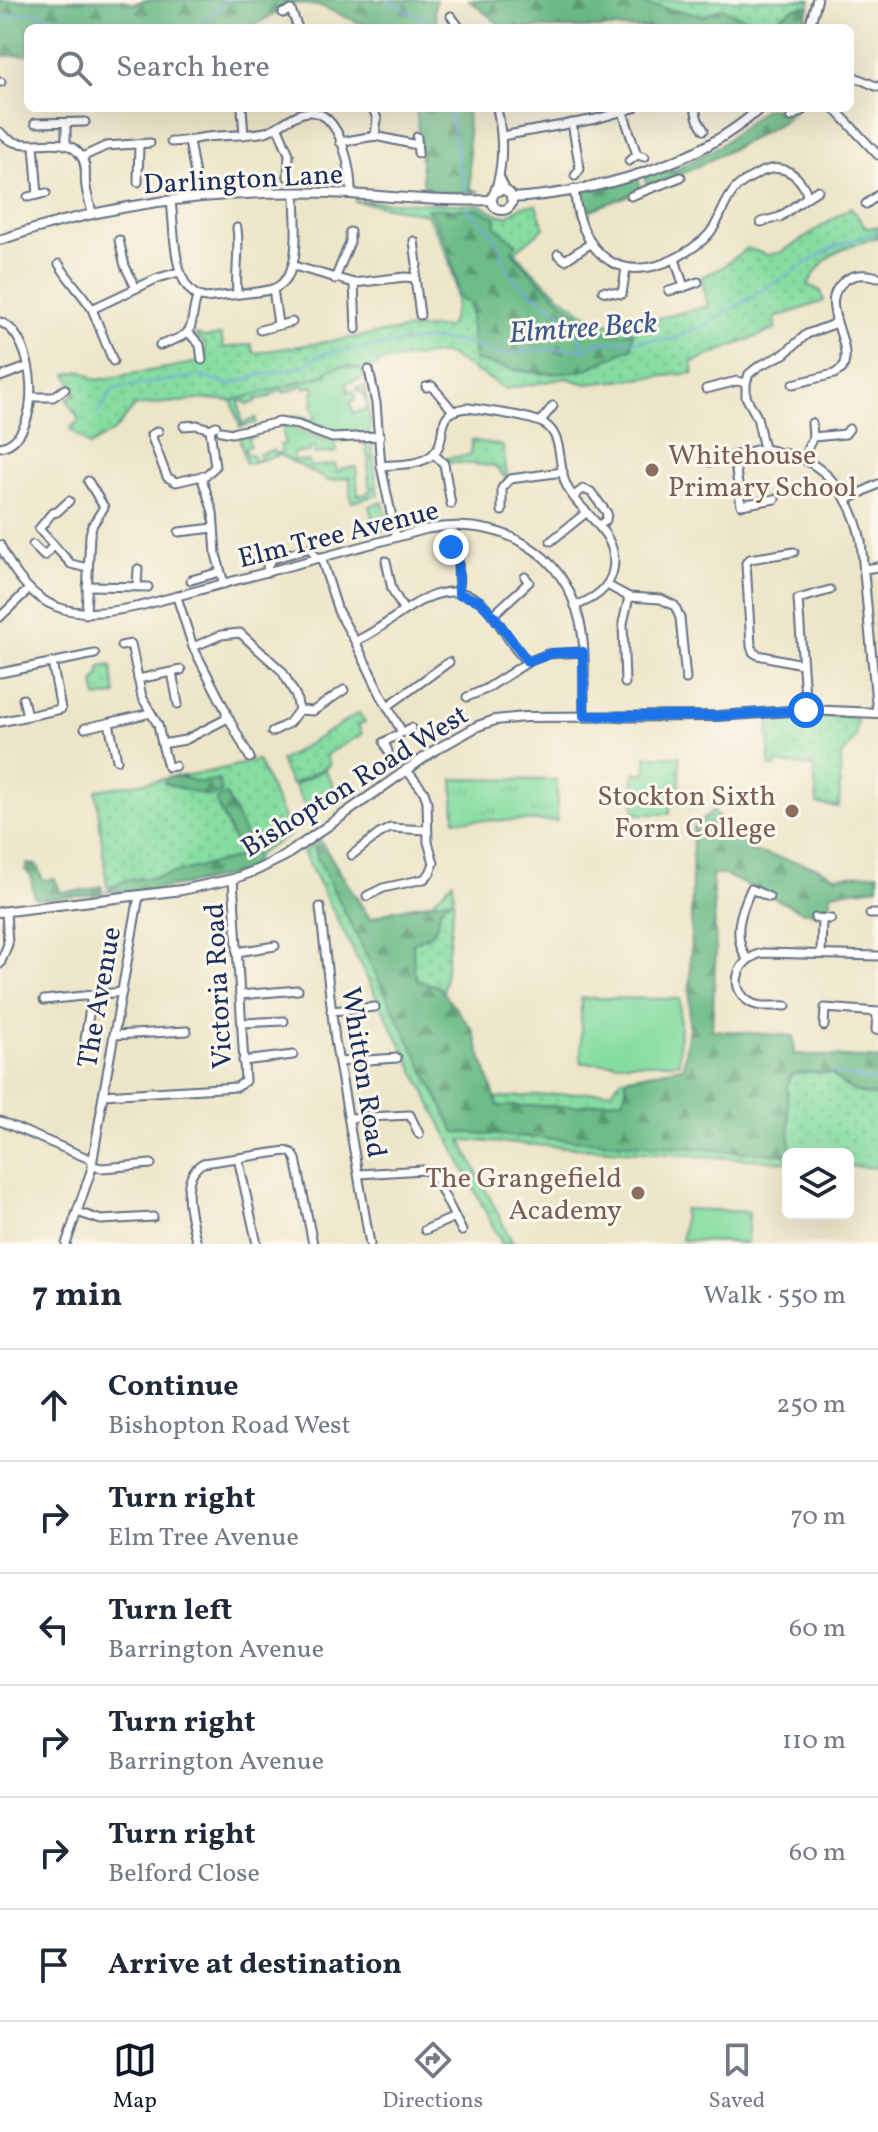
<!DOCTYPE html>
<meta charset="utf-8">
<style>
:root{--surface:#fff;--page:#f6f6f7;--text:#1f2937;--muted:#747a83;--line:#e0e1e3;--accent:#111827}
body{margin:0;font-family:Vollkorn,serif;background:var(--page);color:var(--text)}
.controls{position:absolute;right:24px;bottom:24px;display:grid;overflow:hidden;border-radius:12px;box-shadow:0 8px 32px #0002}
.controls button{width:72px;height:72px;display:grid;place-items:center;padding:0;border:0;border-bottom:2px solid var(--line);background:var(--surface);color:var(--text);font:40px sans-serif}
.stop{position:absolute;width:24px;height:24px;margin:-18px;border:6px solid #1a73e8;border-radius:50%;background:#fff}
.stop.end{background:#1a73e8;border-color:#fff;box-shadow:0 2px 8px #0008}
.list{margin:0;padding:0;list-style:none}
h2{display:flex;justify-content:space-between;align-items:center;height:104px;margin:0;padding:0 32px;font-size:34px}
h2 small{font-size:26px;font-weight:400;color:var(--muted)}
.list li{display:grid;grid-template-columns:52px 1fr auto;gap:24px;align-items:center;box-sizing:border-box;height:112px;padding:0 32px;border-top:2px solid var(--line)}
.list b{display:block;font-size:30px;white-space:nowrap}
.list p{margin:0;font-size:26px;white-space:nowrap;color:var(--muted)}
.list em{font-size:26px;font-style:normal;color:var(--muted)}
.icon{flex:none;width:44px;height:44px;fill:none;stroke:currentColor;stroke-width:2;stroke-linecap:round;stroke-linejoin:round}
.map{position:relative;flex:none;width:878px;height:1244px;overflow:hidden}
.search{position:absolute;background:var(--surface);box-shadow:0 8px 32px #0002;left:24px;right:24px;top:24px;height:88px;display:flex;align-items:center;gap:20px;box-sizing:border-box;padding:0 28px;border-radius:12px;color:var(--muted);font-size:30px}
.sheet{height:776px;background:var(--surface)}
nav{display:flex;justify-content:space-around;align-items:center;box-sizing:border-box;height:112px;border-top:2px solid var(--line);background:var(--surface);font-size:22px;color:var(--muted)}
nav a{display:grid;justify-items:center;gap:4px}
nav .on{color:var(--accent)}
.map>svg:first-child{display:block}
.grass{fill:url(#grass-dots);stroke:#508680;stroke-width:2}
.forest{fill:url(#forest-firs);stroke:#447672;stroke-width:2}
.park{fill:url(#park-tufts);stroke:#508680;stroke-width:2}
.garden{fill:#86dda1;stroke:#508680;stroke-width:2}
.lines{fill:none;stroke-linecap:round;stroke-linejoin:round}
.stream{stroke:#78a7e1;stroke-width:2}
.minor-casing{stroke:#646f83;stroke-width:11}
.tertiary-casing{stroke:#646f83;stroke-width:12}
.minor{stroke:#fff;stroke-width:7}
.tertiary{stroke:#fff;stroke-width:8}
.route{stroke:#1a73e8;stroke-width:10}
.education-dot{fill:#8d6e63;stroke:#fbf7ec;stroke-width:3}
.labels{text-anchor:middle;stroke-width:6;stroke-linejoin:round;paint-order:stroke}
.street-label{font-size:28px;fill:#1b2f5e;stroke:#fbf7ec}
.education-label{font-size:28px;fill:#785e54;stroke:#fbf7ec;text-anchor:end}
.water-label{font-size:30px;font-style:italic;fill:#3c598c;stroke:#fbf7ec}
</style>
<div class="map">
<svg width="878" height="1244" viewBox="0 0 878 1244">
<defs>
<pattern id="grass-dots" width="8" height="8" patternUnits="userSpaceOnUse" patternTransform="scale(2)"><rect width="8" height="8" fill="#86dda1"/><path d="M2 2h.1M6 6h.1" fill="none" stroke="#73be8d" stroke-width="1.8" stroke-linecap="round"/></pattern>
<pattern id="forest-firs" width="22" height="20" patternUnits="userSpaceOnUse" patternTransform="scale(2)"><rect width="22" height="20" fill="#6cbc87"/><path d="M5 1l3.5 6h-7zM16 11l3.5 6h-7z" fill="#589972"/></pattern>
<pattern id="park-tufts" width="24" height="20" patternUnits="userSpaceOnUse" patternTransform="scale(2)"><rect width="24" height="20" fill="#86dda1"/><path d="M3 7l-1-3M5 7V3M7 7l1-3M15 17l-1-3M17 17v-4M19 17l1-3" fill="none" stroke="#73be8d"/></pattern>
</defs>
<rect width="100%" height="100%" fill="#fbf7ec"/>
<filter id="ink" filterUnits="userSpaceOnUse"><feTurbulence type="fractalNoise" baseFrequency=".0125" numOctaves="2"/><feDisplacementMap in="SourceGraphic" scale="16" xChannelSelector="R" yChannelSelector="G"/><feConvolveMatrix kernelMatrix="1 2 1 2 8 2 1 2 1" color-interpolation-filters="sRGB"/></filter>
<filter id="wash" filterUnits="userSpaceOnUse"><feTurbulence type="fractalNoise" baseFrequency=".006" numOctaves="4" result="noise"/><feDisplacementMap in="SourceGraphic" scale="32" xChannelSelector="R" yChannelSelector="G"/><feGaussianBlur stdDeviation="1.8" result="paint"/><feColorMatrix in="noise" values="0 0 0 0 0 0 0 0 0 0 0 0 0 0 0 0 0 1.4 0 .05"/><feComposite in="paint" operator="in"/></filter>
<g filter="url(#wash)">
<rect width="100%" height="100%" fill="#ede5c7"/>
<!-- grass -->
<g class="grass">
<path d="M585 0H811L809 7C790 5 788 15 773 20 759 24 733 15 722 8L704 16 628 1 592 4Z"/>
<path d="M354 201 481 205 499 215 508 216 522 206 536 205 544 228 515 252C536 276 583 321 615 325 630 327 689 310 708 306L701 277 721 268 747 248 767 255 782 252 851 207 866 228 878 227V237C842 249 826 250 808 285L821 291 824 301 775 318 776 329 692 362 694 373 586 384 567 378 506 389 445 353 378 362V365L363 370 350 366 327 371 328 374 232 401 208 399 135 406 115 430 89 446 70 429 79 420 67 399 76 393 67 374 82 371 97 380 206 361 205 344 194 334 206 337 221 335 224 348 251 344 254 353 408 329 449 327C451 320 456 311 456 303 457 274 442 238 426 214Z"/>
<path d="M472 440 503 446 507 475 505 477 494 466 447 462 446 458 470 455Z"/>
<path d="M383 502 391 528 376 532 369 506Z"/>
<path d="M111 665 116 695 97 698 94 683 100 673V667Z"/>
<path d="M359 713 365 722 358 725 362 734 326 755 330 765 291 785 280 761Z"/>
<path d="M797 716 857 718 856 737 841 757 839 807 817 804 814 767 776 763 775 767H770L768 719Z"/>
<path d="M258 760 291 834 244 863 189 877 107 887 96 790 213 771Z"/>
<path d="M320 840 370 919 391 911 432 902 453 881 454 900 443 995 472 1029 495 1098 611 1091 622 1078 683 1067 793 1054 878 1059V1168L848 1166V1154H788V1162L461 1140 513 1244H502L303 852Z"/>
</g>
<!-- forest -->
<g class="forest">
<path d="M0 0H121L133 4 146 0H436L434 10 438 28H371L323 7 296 3 248 28H28V55L0 56Z"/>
<path d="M469 0H585L592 4 628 1 703 16 722 8C733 15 759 24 773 20 788 15 790 5 809 7L802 28H504Z"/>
<path d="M416 108H467L471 189 480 192 424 193Z"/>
<path d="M765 108H797L781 123 738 146 676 177 646 186 645 175 677 169 722 144Z"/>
<path d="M635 177 639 179 640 191 580 214 578 197 580 192Z"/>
<path d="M427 209H479L496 218V227L517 244 512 251C527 271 590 332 614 334 619 335 627 332 633 332L632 347C617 354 601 364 586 369 550 380 508 369 474 360L470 304 459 298C455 265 446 235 427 209Z"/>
<path d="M177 776 202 783 218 779 222 792 211 797 164 783 166 778Z"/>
<path d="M226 794 256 858 254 866C229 879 133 896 107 891L126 880 158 877 239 857 240 854 217 804V799Z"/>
<path d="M713 810 751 851 817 867 835 876 878 873V887L831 893V902L820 914 801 911 725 875H712L716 948 712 1030 794 1036V1054L878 1059V1096C859 1095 845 1089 832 1074L808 1072 791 1075 787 1087 791 1154 788 1155 455 1132 313 849 322 844 370 919 391 911 452 899 440 908C440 929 431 936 413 943L414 970 418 981 438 986 472 1029 498 1106H577L623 1099 626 1089V1078L683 1067 689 1028 693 828Z"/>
<path d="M27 864 37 865 43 880 55 879 61 892 89 890 101 886 103 894 37 899 34 896 31 876 25 870Z"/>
</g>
<!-- park -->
<g class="park">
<path d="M646 756H680L679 803H670V814H634V773H646Z"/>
<path d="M453 779 557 780V821L455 820Z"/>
</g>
<!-- garden -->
<g class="garden">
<path d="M342 366 363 370V378L346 383 348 392 354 391 356 400 350 402 353 413 368 409 363 392H359L357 388 365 386 371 429 368 433 326 432 294 419V416H306L307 420 316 418 312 404 314 403 312 394 315 392 313 386 305 388 304 385 284 393 283 390 271 395V397L256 399V402L247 405 245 401 239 402 242 424 256 418V423L240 427 232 401 327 375 326 371Z"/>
<path d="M282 425 336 444 337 452 315 454V447L310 448V452L294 453V460L309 461 310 467 335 464 337 472 341 471V469L356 467 358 495 368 494V491L373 490V487H369L368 462 370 459 367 456 366 444H361L363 438 371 437 378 495 352 502 350 493V477L329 481 280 455 246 464 239 435 254 430 256 436 248 438 250 446 245 448 247 455 252 454 254 461 260 459 259 454 273 450 275 454 282 452 280 445 285 444Z"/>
<path d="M325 769 341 800 310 816 294 785Z"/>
<path d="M581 998 680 999 679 1063H581Z"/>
<path d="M684 1209 749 1212 747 1243 682 1240Z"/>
</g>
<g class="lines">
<!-- stream -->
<g class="stream">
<path d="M387 0 422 18 425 28"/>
<path d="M0 19C36 7 40 12 72 28"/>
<path d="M191 28 229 0"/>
<path d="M449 108 457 154 466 192"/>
<path d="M468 209C477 219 492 230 497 242 503 256 504 269 516 280 539 302 578 314 583 349"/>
<path d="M97 415 114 388 201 376 230 385 261 375 302 367 321 354 430 339 460 342 500 354 554 349H587L594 343 674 339 712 321 833 247 878 232"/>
<path d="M833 1072 878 1082"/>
</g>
</g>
</g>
<g filter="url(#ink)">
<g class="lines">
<!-- minor casing -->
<g class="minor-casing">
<g id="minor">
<path d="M283 13 291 10 298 28"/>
<path d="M451 16 460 28"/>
<path d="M850 75 878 87"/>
<path d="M0 82H1"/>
<path d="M242 108 244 135"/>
<path d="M373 108 377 119 375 136"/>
<path d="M695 108 698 120 704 130"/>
<path d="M834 108 878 155"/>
<path d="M623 112 637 155"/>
<path d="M791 117 806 108"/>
<path d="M35 123 85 122"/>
<path d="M572 123 580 169 575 176"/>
<path d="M66 124V145"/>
<path d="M278 128 289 154 288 177"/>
<path d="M0 132C21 159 63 128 81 156 88 166 84 177 86 187 87 196 90 204 92 212"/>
<path d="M502 136 596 119 634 108"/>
<path d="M417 137 418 153"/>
<path d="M171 142C184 142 196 138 208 137 227 135 246 136 265 132 280 128 294 112 310 112 341 112 352 171 351 194"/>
<path d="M340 142 375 136 417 145"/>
<path d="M34 145 38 195"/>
<path d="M82 157 106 146 150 143"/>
<path d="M629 161 637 155 645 157"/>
<path d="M500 178 506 191"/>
<path d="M138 182 139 144"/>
<path d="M188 188 197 186 189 141"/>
<path d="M574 189C582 271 639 292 703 240 720 226 721 205 735 189 742 181 752 177 761 172 769 169 776 167 785 170 796 174 806 186 807 197L780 217 761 222"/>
<path d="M494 193C504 167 503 136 497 108"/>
<path d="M631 196 681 177"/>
<path d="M28 197 46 193"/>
<path d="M807 197 818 190"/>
<path d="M171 201C175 228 171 294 206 298 226 295 249 294 269 290 305 282 295 222 295 193"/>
<path d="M866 204 878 195"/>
<path d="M119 240 125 266 136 288"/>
<path d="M558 254 565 260 590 244"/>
<path d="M59 264C69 281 82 293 92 309"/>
<path d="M294 266 354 283 405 277 415 278 417 264 414 241"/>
<path d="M415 278 420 315"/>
<path d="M335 279 350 242V232"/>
<path d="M354 283 356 329"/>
<path d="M684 287 698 282"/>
<path d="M273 289 278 324"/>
<path d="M603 291 622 294 626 268"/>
<path d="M669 291 684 287 675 259"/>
<path d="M237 293C235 271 240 251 237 228"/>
<path d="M0 322C37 335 45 439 0 447"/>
<path d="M260 330 292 322"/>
<path d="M189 333 200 345 202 360"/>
<path d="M160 345C200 332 187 331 197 297"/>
<path d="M113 361 92 309 158 278 179 272"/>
<path d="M369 370 376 403 381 466 396 537"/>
<path d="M0 377 27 367"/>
<path d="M793 384 834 374 842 369C857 342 812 302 847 279 857 273 867 274 878 277"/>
<path d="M426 387 432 386 453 411"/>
<path d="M706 389 737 381 746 383"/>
<path d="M31 397H53L65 389"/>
<path d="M540 422 553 406"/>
<path d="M812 423 813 437"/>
<path d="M184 426 197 425 210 429 216 426"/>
<path d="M158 431 151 435 167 477 176 482 206 475 215 467 210 429"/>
<path d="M221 431 232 433 279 422 298 425 332 438 380 436"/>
<path d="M764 449 757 417 746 397V383L749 374 759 366 784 354 807 334 834 324 836 320"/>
<path d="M434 454 444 464 451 504"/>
<path d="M734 457 741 505 775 499"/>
<path d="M803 458 813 437 845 434 849 429"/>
<path d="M710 462C722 459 754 449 764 449 769 449 772 451 777 452 824 458 852 496 861 541L877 713"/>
<path d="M381 466C397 464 419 466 432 455 451 439 430 411 468 408 486 411 534 416 546 425 563 437 558 464 565 482 577 513 621 531 613 570 609 590 593 599 575 606"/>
<path d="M201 476 213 512 216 554 224 584"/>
<path d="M574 496 583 489 591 492 607 513 606 520 599 526"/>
<path d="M847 500 878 484"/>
<path d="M69 501 57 512 52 513 39 529 71 564 88 568"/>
<path d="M502 511V488L510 479 563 472"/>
<path d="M179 532 214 528"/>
<path d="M551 541 587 512"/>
<path d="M0 545C32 613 71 621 140 606L427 529C498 517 563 548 580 622 587 652 583 686 584 716"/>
<path d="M33 545 44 556 53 546"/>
<path d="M451 547 458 560 459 594"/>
<path d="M794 552 750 559 746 563 751 646 753 652 758 655 802 664"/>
<path d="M321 557 338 611 355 641C392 628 439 566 483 604 501 620 509 647 528 662L547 654 583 652"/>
<path d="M386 561 392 589 403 609"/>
<path d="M864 569 878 567"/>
<path d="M268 572 267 566 272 559 310 548 317 558"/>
<path d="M191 580 220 572"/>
<path d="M607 585 629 597 661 599 675 606 680 618 686 679"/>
<path d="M87 586 148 587"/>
<path d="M137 586 138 569"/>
<path d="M86 614 90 535 92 526 104 507 88 481"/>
<path d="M493 615 529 582 525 577"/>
<path d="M0 617 29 589"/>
<path d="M355 641 381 695 402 732"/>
<path d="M121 646 131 644 142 697 158 725 162 744 185 740 226 719V711L193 647 177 597"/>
<path d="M193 647 221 635 240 633 282 671 296 696 299 710"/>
<path d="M172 672 178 704"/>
<path d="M0 673 95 654"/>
<path d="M138 679 181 670"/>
<path d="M625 683 623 623 629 597"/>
<path d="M467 697 486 689 528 662"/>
<path d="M23 699 27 716"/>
<path d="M388 706 449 662"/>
<path d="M806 710 798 599 830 590"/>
<path d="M227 715 250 758"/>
<path d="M0 722 61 709 52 662"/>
<path d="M109 723 117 760"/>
<path d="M85 728 151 713"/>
<path d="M272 732 289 723 299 710 313 711 344 690"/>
<path d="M162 744 168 767 175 766"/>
<path d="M388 751 384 742 411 728"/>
<path d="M352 855 379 834 390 828 427 830"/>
<path d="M367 896 383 888 424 879 430 873 434 863 428 842 427 801 424 792 406 769"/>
<path d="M320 907 335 1040 370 1244"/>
<path d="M870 914H878"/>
<path d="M815 918 831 919"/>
<path d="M237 952 275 946"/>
<path d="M821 953 822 920"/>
<path d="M747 959C732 936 740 913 751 889L769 897"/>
<path d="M0 964 8 944 6 912"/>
<path d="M240 995 298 990"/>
<path d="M44 1000 122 992"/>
<path d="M786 1006C773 1005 759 1009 748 1001 726 984 741 957 763 953L878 956"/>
<path d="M331 1011 375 1007"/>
<path d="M242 1023 284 1021"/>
<path d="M824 1026 825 1008 878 1012"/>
<path d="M876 1030 877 1012"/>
<path d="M114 1035 187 1031"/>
<path d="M85 1040 92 995"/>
<path d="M243 1061 293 1055"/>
<path d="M339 1062 397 1058"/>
<path d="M103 1095 237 1087 245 1081 233 879"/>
<path d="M101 1107 139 896"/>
<path d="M349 1118 410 1115 419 1134"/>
<path d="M0 1121 92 1160"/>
<path d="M238 1158 257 1244"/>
<path d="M92 1166 102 1168 151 1164"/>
<path d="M359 1174 423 1170 433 1173 462 1231"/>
<path d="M77 1212 101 1220 153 1217"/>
<path d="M425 1230 455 1217"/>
<path d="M66 1244 91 1171 101 1111"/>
<path d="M197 1244C192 1221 177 1177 203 1163L286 1151 292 1153 296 1159 313 1244"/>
</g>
</g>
<!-- tertiary casing -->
<g class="tertiary-casing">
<g id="tertiary">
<path d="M809 28 817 0"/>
<circle cx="502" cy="200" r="10"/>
<path d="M511 198C594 193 699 165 760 108"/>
<path d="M0 240C113 201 232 188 351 194 398 197 444 202 492 200"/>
<path d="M0 912 182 890 233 879 257 870 285 856 435 750 478 726 495 720 525 717 717 716 806 710 878 713"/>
</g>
</g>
<!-- minor -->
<use href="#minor" class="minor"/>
<!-- tertiary -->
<use href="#tertiary" class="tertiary"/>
</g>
</g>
<g class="lines" filter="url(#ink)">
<!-- route -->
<path class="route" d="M451 547 458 560 459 594 480 601 493 615 528 662 552 653 583 652 584 716H717L806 710"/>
</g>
<!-- markers -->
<g class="education-dot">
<circle cx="652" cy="470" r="8"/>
<circle cx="792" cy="811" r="8"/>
<circle cx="638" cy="1193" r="8"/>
</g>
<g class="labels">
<!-- street labels -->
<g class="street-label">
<text transform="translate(243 178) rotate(-3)" y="10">Darlington Lane</text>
<text transform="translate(338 533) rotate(-14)" y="10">Elm Tree Avenue</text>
<text transform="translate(354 780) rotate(-32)" y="10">Bishopton Road West</text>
<text transform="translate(217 986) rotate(-93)" y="10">Victoria Road</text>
<text transform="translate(98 997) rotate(-80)" y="10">The Avenue</text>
<text transform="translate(365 1072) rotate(81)" y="10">Whitton Road</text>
</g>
<!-- education labels -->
<g class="education-label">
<text x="668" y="464" text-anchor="start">Whitehouse<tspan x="668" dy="32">Primary School</tspan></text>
<text x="776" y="805">Stockton Sixth<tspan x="776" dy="32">Form College</tspan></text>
<text x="622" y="1187">The Grangefield<tspan x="622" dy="32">Academy</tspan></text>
</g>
<!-- water labels -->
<g class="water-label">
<text transform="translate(583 327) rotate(-4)" y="10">Elmtree Beck</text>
</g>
</g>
</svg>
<div class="controls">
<button><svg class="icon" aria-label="layers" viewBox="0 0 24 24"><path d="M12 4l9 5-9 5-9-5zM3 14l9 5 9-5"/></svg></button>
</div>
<div class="stop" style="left:806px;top:710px"></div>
<div class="stop end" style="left:451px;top:547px"></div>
<div class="search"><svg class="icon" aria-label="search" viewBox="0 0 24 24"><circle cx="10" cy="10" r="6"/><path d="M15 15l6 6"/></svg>Search here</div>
</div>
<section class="sheet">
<h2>7 min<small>Walk · 550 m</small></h2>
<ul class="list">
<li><svg class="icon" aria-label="ahead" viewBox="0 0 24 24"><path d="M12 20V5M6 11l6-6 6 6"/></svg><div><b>Continue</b><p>Bishopton Road West</p></div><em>250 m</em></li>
<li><svg class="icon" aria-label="right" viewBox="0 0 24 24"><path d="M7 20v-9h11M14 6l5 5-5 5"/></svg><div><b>Turn right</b><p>Elm Tree Avenue</p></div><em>70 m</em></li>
<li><svg class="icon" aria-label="left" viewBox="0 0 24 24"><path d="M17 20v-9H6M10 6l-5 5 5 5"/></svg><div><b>Turn left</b><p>Barrington Avenue</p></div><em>60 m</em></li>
<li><svg class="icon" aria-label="right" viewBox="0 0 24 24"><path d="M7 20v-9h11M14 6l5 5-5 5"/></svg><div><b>Turn right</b><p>Barrington Avenue</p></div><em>110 m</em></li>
<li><svg class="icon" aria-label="right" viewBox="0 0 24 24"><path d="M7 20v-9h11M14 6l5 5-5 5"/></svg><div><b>Turn right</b><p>Belford Close</p></div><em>60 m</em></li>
<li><svg class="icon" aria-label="arrive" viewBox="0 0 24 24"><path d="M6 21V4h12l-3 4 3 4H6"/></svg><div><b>Arrive at destination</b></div></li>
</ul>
</section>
<nav>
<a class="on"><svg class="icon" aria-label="map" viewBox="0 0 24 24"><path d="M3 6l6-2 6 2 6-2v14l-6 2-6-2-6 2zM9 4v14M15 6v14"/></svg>Map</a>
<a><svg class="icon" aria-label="directions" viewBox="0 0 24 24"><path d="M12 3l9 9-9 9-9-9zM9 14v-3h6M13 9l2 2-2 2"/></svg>Directions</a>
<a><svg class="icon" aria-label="saved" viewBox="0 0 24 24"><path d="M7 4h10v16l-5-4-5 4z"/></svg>Saved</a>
</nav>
